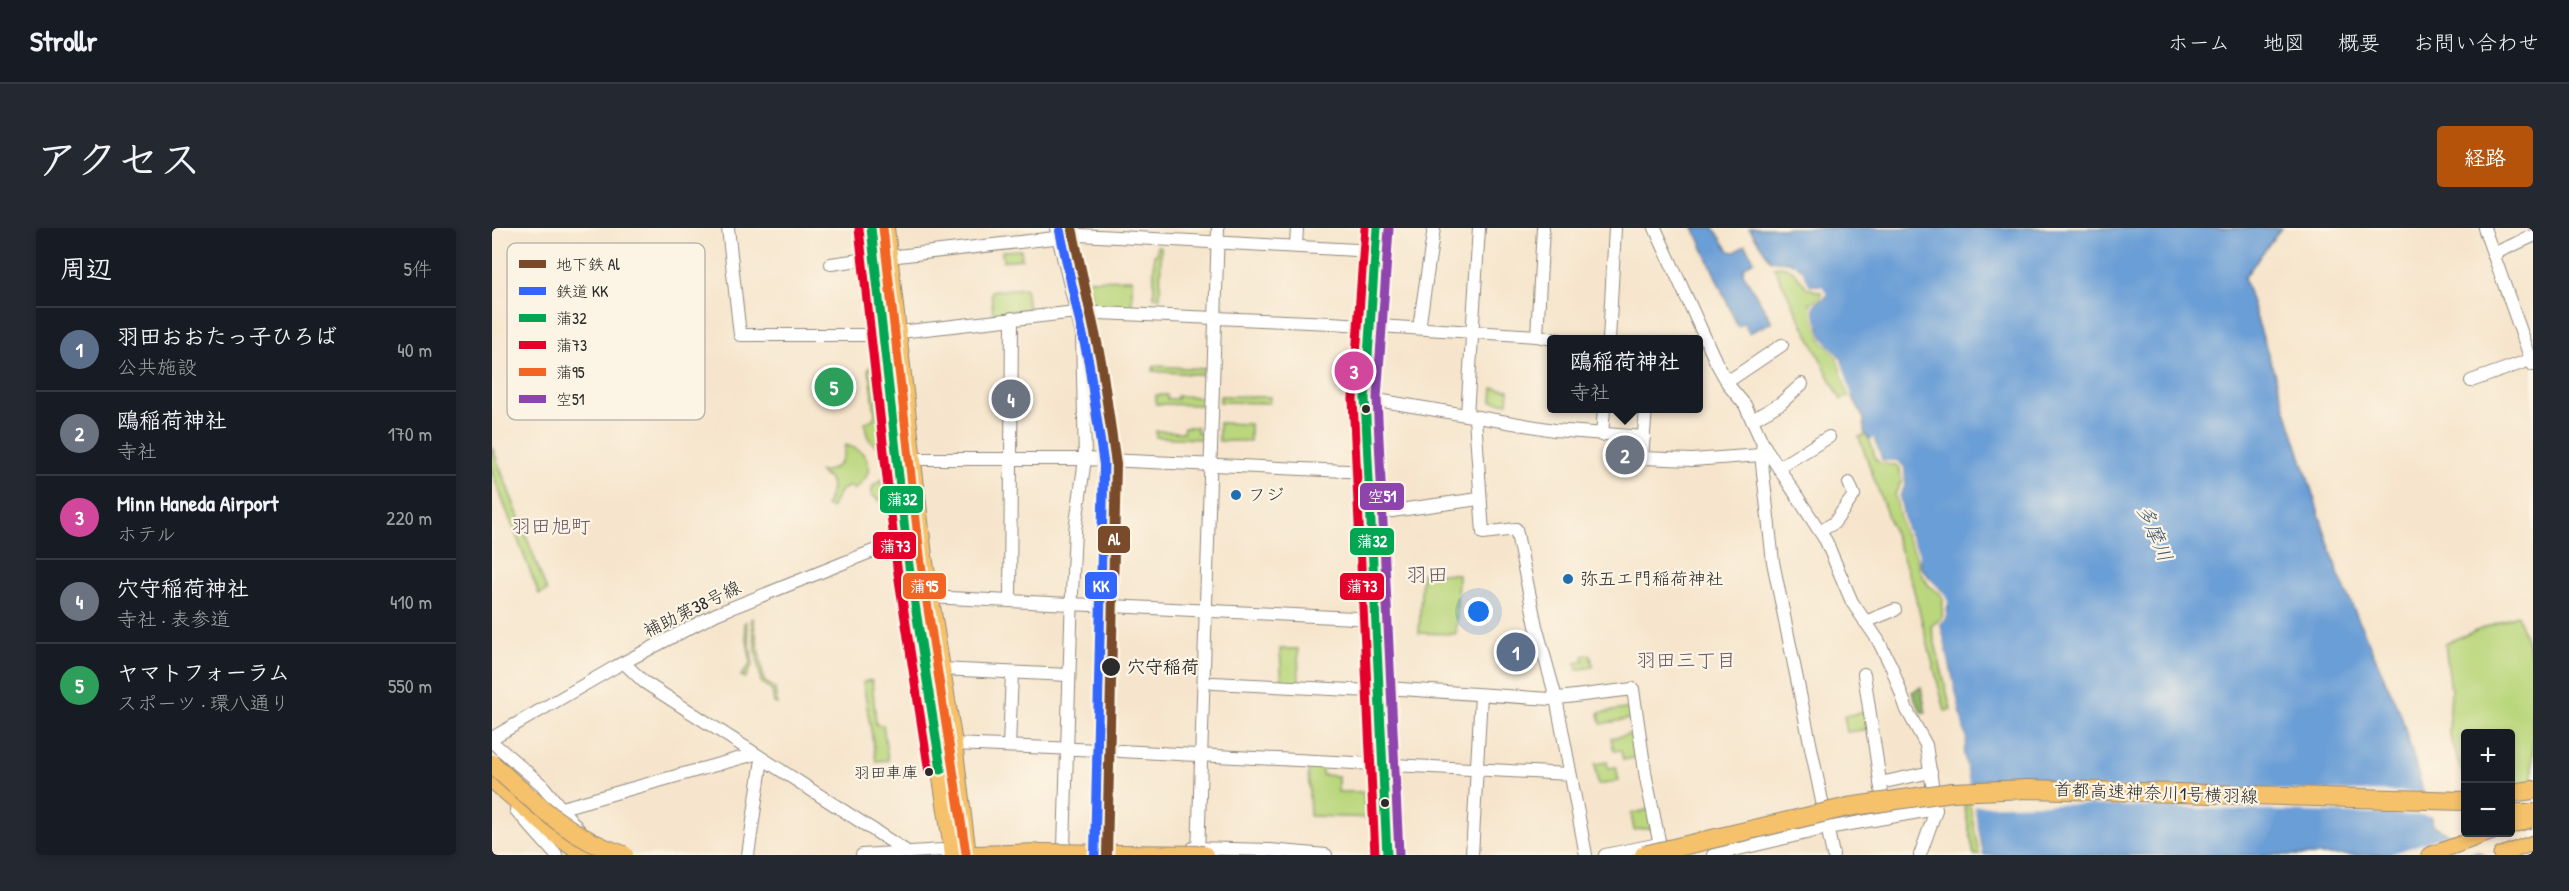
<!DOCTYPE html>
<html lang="ja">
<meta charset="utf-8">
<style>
:root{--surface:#171b24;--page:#242831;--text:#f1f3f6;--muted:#9ea1a6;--line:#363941;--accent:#b45309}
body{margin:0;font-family:"Patrick Hand","Klee One",sans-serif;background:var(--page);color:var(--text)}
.controls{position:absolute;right:18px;bottom:18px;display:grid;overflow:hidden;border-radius:6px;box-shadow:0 3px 9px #0003}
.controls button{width:54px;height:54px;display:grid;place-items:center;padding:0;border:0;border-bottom:2px solid var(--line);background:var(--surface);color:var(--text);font:30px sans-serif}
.you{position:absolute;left:987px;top:384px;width:21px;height:21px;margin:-15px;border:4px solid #fff;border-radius:50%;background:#1a73e8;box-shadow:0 0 0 9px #1a73e833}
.badge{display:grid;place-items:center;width:39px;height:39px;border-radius:50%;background:var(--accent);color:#fff;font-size:20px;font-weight:700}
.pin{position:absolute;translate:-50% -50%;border:3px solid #fff;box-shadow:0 2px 6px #0006}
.popup{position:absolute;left:1055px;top:107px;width:156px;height:78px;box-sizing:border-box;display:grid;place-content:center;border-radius:6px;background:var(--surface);filter:drop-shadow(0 2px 4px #0005);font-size:20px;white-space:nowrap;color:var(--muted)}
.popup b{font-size:22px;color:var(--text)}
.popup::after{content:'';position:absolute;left:50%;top:100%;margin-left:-12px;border:12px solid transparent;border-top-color:var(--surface)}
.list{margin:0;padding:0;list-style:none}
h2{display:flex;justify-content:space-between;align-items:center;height:78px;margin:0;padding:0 24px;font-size:26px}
h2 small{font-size:20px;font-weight:400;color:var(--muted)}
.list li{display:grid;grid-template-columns:39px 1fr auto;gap:18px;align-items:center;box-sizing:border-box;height:84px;padding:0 24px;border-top:2px solid var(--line)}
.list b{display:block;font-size:22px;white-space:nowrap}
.list p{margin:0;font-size:20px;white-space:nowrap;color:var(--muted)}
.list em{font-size:20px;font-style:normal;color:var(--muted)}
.map{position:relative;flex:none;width:2041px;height:627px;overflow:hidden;border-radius:6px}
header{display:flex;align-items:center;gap:36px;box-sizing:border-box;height:84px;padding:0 30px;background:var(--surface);border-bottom:2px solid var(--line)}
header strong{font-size:28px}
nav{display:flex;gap:33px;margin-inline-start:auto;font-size:21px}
.intro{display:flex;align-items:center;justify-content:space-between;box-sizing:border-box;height:144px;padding:0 36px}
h1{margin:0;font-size:42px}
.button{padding:15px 27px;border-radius:6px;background:var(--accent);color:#fff;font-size:21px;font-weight:700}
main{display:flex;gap:36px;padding:0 36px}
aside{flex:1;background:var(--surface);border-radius:6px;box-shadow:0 3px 9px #0003}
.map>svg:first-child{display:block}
.green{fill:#bad77d;stroke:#728154;stroke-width:1.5}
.forest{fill:#93b86c;stroke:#5f724c;stroke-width:1.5}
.water{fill:#6b9ed6;stroke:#4b6480;stroke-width:1.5}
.pier{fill:#f6e5cc}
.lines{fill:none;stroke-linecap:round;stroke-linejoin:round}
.minor-casing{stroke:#90887c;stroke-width:14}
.major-casing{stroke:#90887c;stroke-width:17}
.highway-casing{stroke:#90887c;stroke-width:20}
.minor{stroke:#fff;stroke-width:12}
.major{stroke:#f5c16b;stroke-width:15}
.highway{stroke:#f5c16b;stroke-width:18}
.highway-bridge-casing{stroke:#90887c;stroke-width:20;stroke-linecap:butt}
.highway-bridge{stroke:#f5c16b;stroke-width:18}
.bus-1-casing{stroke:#fcf5e5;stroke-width:14}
.bus-2-casing{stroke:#fcf5e5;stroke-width:14}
.bus-3-casing{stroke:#fcf5e5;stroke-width:14}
.bus-4-casing{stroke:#fcf5e5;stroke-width:14}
.bus-1{stroke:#00a651;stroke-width:9}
.bus-2{stroke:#e4002b;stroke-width:9}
.bus-3{stroke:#f26522;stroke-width:9}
.bus-4{stroke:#8e44ad;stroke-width:9}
.rail-1-casing{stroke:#fcf5e5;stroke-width:15}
.rail-1{stroke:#36f;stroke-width:10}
.metro-1-casing{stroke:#fcf5e5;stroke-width:15}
.metro-1{stroke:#7a4b2a;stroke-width:10}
.bus-dot{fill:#2b2b2b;stroke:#fcf5e5;stroke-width:2}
.poi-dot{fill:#1f6fb2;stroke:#fcf5e5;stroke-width:2}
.labels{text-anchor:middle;stroke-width:4.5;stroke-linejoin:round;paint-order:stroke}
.bus-label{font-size:16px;fill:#2b2b2b;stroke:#fcf5e5;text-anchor:end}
.poi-label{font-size:18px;fill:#2b2b2b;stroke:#fcf5e5;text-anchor:start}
.street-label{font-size:18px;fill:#2b2b2b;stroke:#fcf5e5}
.stop-label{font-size:18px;font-weight:bold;fill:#2b2b2b;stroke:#fcf5e5;text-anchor:start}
.neighbourhood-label{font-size:20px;fill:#6a5766;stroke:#fcf5e5}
.water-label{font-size:20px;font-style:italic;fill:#45596f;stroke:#fcf5e5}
.quarter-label{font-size:21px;fill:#6a5766;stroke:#fcf5e5}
.key{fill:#fcf5e5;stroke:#bdb8ad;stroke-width:1.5}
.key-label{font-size:16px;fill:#2b2b2b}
.line-badge{stroke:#fcf5e5;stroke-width:2}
.badge-label{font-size:16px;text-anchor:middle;font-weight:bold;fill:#fff}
</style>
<header>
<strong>Strollr</strong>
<nav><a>ホーム</a><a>地図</a><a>概要</a><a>お問い合わせ</a></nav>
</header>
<div class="intro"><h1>アクセス</h1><a class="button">経路</a></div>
<main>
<aside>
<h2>周辺<small>5件</small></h2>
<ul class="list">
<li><span class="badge" style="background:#5c6f8a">1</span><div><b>羽田おおたっ子ひろば</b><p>公共施設</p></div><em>40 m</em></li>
<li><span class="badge" style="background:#6b7280">2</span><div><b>鴎稲荷神社</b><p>寺社</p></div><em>170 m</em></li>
<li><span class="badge" style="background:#d1479c">3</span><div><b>Minn Haneda Airport</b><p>ホテル</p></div><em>220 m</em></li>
<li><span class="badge" style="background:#6b7280">4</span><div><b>穴守稲荷神社</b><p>寺社 · 表参道</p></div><em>410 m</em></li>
<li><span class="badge" style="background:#2e9e5b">5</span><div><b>ヤマトフォーラム</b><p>スポーツ · 環八通り</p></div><em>550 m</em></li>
</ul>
</aside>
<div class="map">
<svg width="2041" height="627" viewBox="0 0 2041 627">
<rect width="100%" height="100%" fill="#fcf5e5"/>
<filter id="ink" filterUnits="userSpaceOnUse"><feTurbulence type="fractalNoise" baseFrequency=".0167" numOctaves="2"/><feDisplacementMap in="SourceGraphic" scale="12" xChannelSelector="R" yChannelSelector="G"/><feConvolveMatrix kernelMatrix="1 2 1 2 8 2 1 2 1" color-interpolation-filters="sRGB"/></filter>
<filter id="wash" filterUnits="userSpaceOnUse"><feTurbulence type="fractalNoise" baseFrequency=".008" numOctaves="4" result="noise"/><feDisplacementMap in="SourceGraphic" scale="24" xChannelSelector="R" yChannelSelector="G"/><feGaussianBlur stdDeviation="1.35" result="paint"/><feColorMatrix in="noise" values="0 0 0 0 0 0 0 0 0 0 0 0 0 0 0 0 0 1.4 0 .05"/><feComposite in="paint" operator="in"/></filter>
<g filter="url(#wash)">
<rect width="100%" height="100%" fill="#f6e5cc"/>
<!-- green -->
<g class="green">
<path d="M665 18 669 19 668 69H662V27L665 26Z"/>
<path d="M529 22 530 31 511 33 510 23Z"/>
<path d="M1287 38C1304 40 1305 48 1315 60L1329 64V70L1318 75 1330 112 1345 129 1357 168 1349 172 1282 39Z"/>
<path d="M640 51V80L601 79 595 52Z"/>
<path d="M533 60 536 82 501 86 499 63Z"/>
<path d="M382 134 389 204 388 219C376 215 374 207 373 195L381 191 383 187 379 150 376 142Z"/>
<path d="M662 138 713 141V147L661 143Z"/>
<path d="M1001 160 1017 162 1016 175 1000 173Z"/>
<path d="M664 167H675V171H685V168L712 169 711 177 664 176Z"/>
<path d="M728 168 778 169 777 175 728 174Z"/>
<path d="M727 195 758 196V213H727Z"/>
<path d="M692 199H705V205H711L710 211 664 209V203L691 204Z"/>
<path d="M1374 207C1390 226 1370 235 1404 237L1408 240 1409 254 1403 266 1411 302 1424 327 1428 343 1437 358 1449 366 1451 371 1450 390 1439 398 1459 482 1453 483 1420 355 1367 209Z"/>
<path d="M353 217C381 224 384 245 362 262L359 258 349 262 339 280 334 278 340 261 337 251 327 244C345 243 352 234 353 217Z"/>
<path d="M0 219 55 363 47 366 0 245Z"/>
<path d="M391 251 397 289 388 272 379 267 381 258Z"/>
<path d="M930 345 966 346 964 406 927 405Z"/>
<path d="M2025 387 2041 432V558L2019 560 2018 506H1974L1973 554 1957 504 1959 462 1953 415Z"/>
<path d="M261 390 272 453 283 461 285 476 282 475 280 463 269 454 259 391Z"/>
<path d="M254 394 261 436 253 450 249 448 259 435 252 395Z"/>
<path d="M788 421H806L807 457H790Z"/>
<path d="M1098 426 1101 438 1085 442 1084 435 1092 433 1091 428Z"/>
<path d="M380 452 384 497H391L396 532 384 533 371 454Z"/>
<path d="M1140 480 1142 490 1109 496 1107 485Z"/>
<path d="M1374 484 1376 501 1355 504 1352 488Z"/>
<path d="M1145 505 1148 529 1131 532 1129 522 1122 523 1119 510Z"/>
<path d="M1115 534 1116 540 1124 539 1127 553 1106 557 1103 536Z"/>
<path d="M816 536 830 537V547L846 548V564H871L872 578H883L884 588 883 590 818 588Z"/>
<path d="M1477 570 1488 627H1482L1471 571Z"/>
<path d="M1158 581 1162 600 1142 602 1139 586Z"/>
</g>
<!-- forest -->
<path class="forest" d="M1429 459 1434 485 1429 484 1420 464Z"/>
<!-- water -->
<g class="water">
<path d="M1202 0H1222L1237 23 1243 24 1253 17 1262 32 1252 39 1251 45 1280 94 1257 105 1252 95 1246 99Z"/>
<path d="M1257 0H1789L1752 50 1847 348 1909 487 1941 597 1992 627H1491L1471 525 1474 512 1448 395 1453 391 1456 379 1450 362 1443 357 1429 339 1426 323 1414 301 1407 268 1413 257 1412 239 1405 233H1390L1383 212H1378L1372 204V191L1357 163 1349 131 1330 109 1321 81V77L1335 68 1330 58H1318L1307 39 1297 34 1279 33Z"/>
</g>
<!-- pier -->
<g class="pier">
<path d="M1279 33 1302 36 1310 42 1318 58H1330L1334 63 1335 67 1321 77V81L1330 109 1349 131 1360 168H1357L1355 162 1345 129 1330 112 1319 81V75L1329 70 1331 64 1329 61 1316 60 1305 41 1297 37 1281 36Z"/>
<path d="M1382 210 1390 233H1405L1412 239 1413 257 1407 268 1414 301 1428 326 1426 333 1431 344 1453 366 1456 374 1453 391 1448 395 1474 512 1471 525 1478 558 1934 564 1941 588 1561 576 1482 578 1491 627H1488L1469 526 1471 512 1445 395 1451 389 1453 375 1450 367 1428 343 1425 326 1411 302 1404 268 1410 256 1409 240 1404 236 1388 235 1378 212Z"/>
<path d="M1960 605 1988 621 1972 627H1896Z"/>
</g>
</g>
<g filter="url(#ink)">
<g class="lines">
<!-- minor casing -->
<g class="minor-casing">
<g id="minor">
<path d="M236 0 248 107H382L584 84 839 95 1045 108 1067 112"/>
<path d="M564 0 590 107 593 231 583 303 580 365 572 619"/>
<path d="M885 0 873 170 895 627"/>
<path d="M1163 0 1224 134 1238 159 1253 177 1271 216 1334 313 1360 374 1386 412 1400 440 1415 482 1434 517 1444 582 1428 627"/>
<path d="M1992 0 2041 137"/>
<path d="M804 18 805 0"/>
<path d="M2001 26 2041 8"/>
<path d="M397 29 588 7 883 23"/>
<path d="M339 36 382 30"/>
<path d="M927 100 942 0"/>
<path d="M1045 108 1051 0"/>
<path d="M1117 112 1123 0"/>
<path d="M1979 153 2041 131"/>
<path d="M1235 154 1290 117"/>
<path d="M873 170 1062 202 1152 209"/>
<path d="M1154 180 1150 230 1200 232 1269 227"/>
<path d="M975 187 987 0"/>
<path d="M983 190 991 305 1024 301 1044 398 1064 470 1094 627"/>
<path d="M1260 192 1289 175 1310 156"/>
<path d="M1110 207 1112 180"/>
<path d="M1271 216 1269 227 1281 334 1341 627"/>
<path d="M413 234 429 231H593L877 244"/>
<path d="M1287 239 1337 209"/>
<path d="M878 286 987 271"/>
<path d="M1328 303 1342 295 1362 267 1357 255"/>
<path d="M437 369 883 391"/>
<path d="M518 373 520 90"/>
<path d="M1373 394 1403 382"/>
<path d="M132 435 152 454 417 625"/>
<path d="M448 441 577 447"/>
<path d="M1372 446 1390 567"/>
<path d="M721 455 878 463 894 460 1058 471 1141 461 1154 550 1170 627"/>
<path d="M0 510 123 439 224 386 386 321 422 313"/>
<path d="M0 514 50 557 87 602"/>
<path d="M461 516 608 522"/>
<path d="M517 518 520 445"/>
<path d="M628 523 1077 546"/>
<path d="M1388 555 1439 544"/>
<path d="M70 580 263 526"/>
<path d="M24 582 64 627"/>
<path d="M701 620 778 622 834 627"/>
<path d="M256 627 270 531"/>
<path d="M370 627 467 621"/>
<path d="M706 627 726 0"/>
<path d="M980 627 989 467"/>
<path d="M1113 627 1162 617"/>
<path d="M1221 627 1335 600 1444 581"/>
</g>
</g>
<!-- major casing -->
<g class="major-casing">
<g id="major">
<path d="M2018 598 2041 591"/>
<path d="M1937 627 2001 604"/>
<path d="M2009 627 2041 615"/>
</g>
</g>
<!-- highway casing -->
<g class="highway-casing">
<g id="highway">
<path d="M379 0 417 338 462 627"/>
<path d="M393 0 431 328 461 516 475 627"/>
<path d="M0 551 69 610 93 627"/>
<path d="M2018 565 2041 562"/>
<path d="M2018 585H2041"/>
</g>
</g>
<!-- minor -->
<use href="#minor" class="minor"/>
<!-- major -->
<use href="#major" class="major"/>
<!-- highway -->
<use href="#highway" class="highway"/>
<!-- highway-bridge casing -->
<g class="highway-bridge-casing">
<g id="highway-bridge">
<path d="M0 536C40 572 79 612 132 627"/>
<path d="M483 627 546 625 712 627"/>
<path d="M1152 627 1356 579 1460 564 1536 561 1974 573"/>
</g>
</g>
<!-- highway-bridge -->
<use href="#highway-bridge" class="highway-bridge"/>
<!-- bus-1 casing -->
<g class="bus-1-casing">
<g id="bus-1">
<path d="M379 0 417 338 449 542"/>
<path d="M885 0 873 170 895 627"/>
</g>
</g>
<!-- bus-2 casing -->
<g class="bus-2-casing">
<g id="bus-2">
<path d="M873 0 861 171 883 627"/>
<path d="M367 1 405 339 437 544"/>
</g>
</g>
<!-- bus-3 casing -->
<g class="bus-3-casing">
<path id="bus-3" d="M391 0 429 336 474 625"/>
</g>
<!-- bus-4 casing -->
<g class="bus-4-casing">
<path id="bus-4" d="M897 1 885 170 907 626"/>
</g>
<!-- bus-1 -->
<use href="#bus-1" class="bus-1"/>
<!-- bus-2 -->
<use href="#bus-2" class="bus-2"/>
<!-- bus-3 -->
<use href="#bus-3" class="bus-3"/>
<!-- bus-4 -->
<use href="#bus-4" class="bus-4"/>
<!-- rail-1 casing -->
<g class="rail-1-casing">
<path id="rail-1" d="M568 3 597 135 612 237 603 627"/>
</g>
<!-- rail-1 -->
<use href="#rail-1" class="rail-1"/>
<!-- metro-1 casing -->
<g class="metro-1-casing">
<path id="metro-1" d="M580 0 609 133 624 236 615 627"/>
</g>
<!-- metro-1 -->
<use href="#metro-1" class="metro-1"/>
</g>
</g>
<!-- markers -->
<g class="bus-dot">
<circle cx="874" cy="181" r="5"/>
<circle cx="619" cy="439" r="10"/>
<circle cx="437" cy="544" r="5"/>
<circle cx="893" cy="575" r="5"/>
</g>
<g class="poi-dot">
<circle cx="744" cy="267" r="6"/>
<circle cx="1076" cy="351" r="6"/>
</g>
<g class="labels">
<!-- bus labels -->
<g class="bus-label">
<text x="426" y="550">羽田車庫</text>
</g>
<!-- poi labels -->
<g class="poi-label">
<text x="756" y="273">フジ</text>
<text x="1088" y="357">弥五エ門稲荷神社</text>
</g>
<!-- street labels -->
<g class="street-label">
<text transform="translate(200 381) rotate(-26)" y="6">補助第38号線</text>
<text transform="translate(1664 565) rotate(2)" y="6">首都高速神奈川1号横羽線</text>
</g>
<!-- stop labels -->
<g class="stop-label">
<text x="635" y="445">穴守稲荷</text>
</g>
<!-- neighbourhood labels -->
<g class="neighbourhood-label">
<text x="59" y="305">羽田旭町</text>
<text x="1194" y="439">羽田三丁目</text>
</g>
<!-- water labels -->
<g class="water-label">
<text transform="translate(1663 305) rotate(67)" y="7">多摩川</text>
</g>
<!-- quarter labels -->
<g class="quarter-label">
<text x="935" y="354">羽田</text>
</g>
</g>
<!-- legend -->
<rect x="15" y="15" width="198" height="177" rx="9" class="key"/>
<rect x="27" y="32" width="27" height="8" fill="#7a4b2a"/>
<rect x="27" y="59" width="27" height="8" fill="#36f"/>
<rect x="27" y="86" width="27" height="8" fill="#00a651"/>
<rect x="27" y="113" width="27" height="8" fill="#e4002b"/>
<rect x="27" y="140" width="27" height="8" fill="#f26522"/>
<rect x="27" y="167" width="27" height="8" fill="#8e44ad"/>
<g class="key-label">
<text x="64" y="42">地下鉄 Al</text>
<text x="64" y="69">鉄道 KK</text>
<text x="64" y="96">蒲32</text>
<text x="64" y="123">蒲73</text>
<text x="64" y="150">蒲95</text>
<text x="64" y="177">空51</text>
</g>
<g class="line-badge">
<rect x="867" y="254" width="46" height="29" rx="6" fill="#8e44ad"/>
<rect x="387" y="257" width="45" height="29" rx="6" fill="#00a651"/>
<rect x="605" y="297" width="34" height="29" rx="6" fill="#7a4b2a"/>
<rect x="857" y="299" width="46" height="29" rx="6" fill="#00a651"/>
<rect x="380" y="303" width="45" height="29" rx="6" fill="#e4002b"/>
<rect x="592" y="343" width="34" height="29" rx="6" fill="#36f"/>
<rect x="410" y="344" width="45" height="28" rx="6" fill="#f26522"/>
<rect x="847" y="344" width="46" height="29" rx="6" fill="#e4002b"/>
</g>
<g class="badge-label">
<text x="890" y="274">空51</text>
<text x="410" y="277">蒲32</text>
<text x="622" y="317">Al</text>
<text x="880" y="319">蒲32</text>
<text x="403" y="324">蒲73</text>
<text x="609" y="364">KK</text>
<text x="432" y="364">蒲95</text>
<text x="870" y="364">蒲73</text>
</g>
</svg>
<div class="controls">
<button>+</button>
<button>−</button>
</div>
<div class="you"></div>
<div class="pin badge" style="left:1024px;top:424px;background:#5c6f8a">1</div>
<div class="pin badge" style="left:1133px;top:227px;background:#6b7280">2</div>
<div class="popup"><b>鴎稲荷神社</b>寺社</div>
<div class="pin badge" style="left:862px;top:143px;background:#d1479c">3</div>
<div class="pin badge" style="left:519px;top:171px;background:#6b7280">4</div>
<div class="pin badge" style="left:342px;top:159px;background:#2e9e5b">5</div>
</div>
</main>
